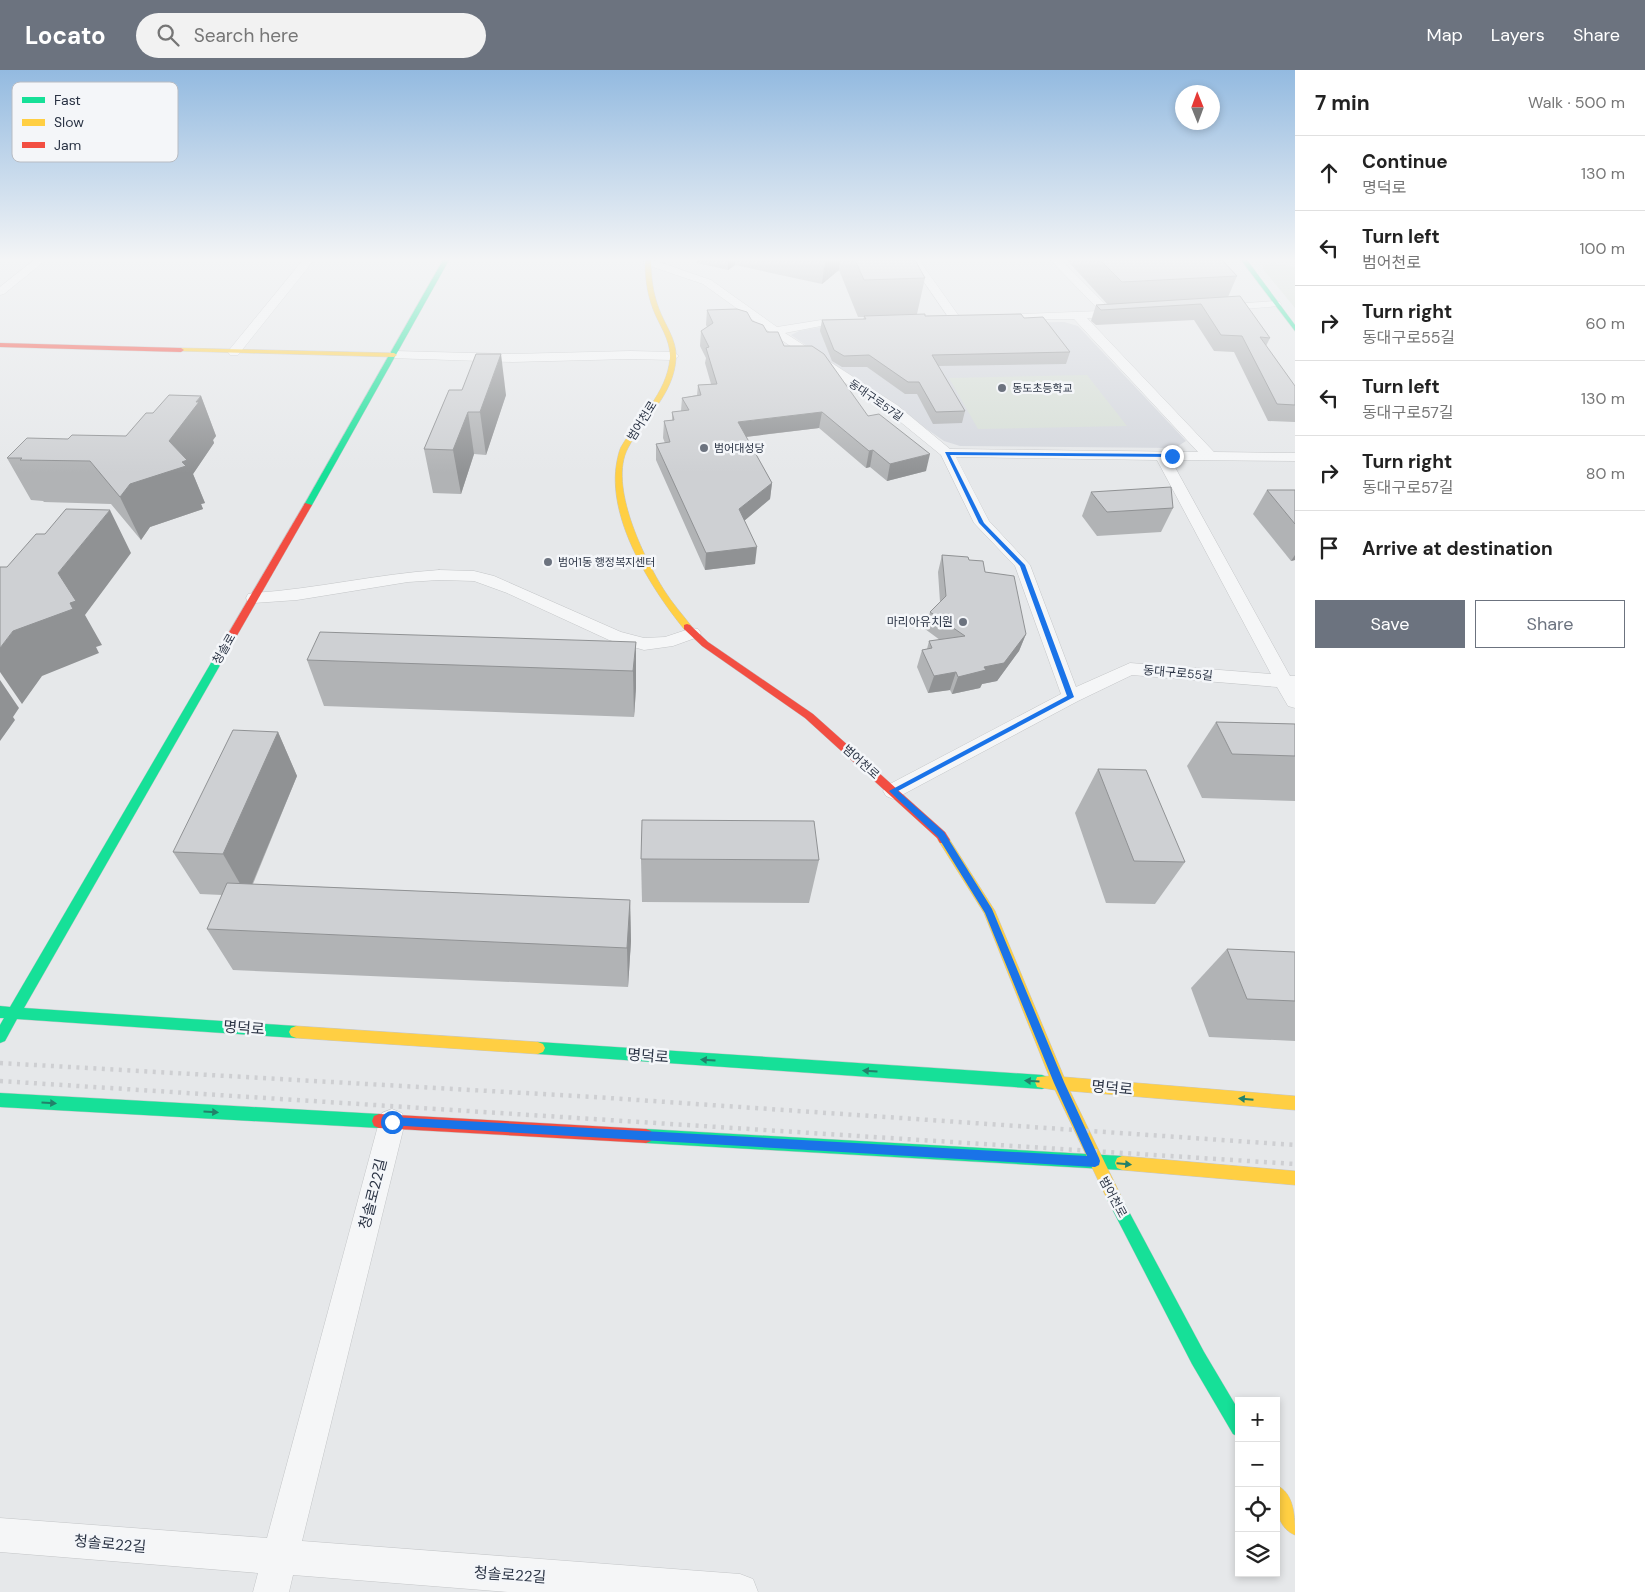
<!DOCTYPE html>
<meta charset="utf-8">
<style>
:root{--surface:#fff;--page:#f2f2f2;--text:#222;--muted:#767676;--line:#e0e0e0;--accent:#6c737f}
body{margin:0;font-family:"DM Sans","Noto Sans KR",sans-serif;background:var(--page);color:var(--text)}
.controls{position:absolute;right:15px;bottom:15px;display:grid;overflow:hidden;border-radius:0px;box-shadow:0 2px 8px #0003}
.controls button{width:45px;height:45px;display:grid;place-items:center;padding:0;border:0;border-bottom:1px solid var(--line);background:var(--surface);color:var(--text);font:25px sans-serif}
.compass{position:absolute;left:1175px;top:15px;width:45px;height:45px;border-radius:50%;background:var(--surface);box-shadow:0 2px 8px #0003;rotate:359deg}
.stop{position:absolute;width:15px;height:15px;margin:-11px;border:4px solid #1a73e8;border-radius:50%;background:#fff}
.stop.end{background:#1a73e8;border-color:#fff;box-shadow:0 1px 5px #0008}
.list{margin:0;padding:0;list-style:none}
h2{display:flex;justify-content:space-between;align-items:center;height:65px;margin:0;padding:0 20px;font-size:21px}
h2 small{font-size:16px;font-weight:400;color:var(--muted)}
.list li{display:grid;grid-template-columns:32px 1fr auto;gap:15px;align-items:center;box-sizing:border-box;height:75px;padding:0 20px;border-top:1px solid var(--line)}
.list b{display:block;font-size:19px;white-space:nowrap}
.list p{margin:0;font-size:16px;white-space:nowrap;color:var(--muted)}
.list em{font-size:16px;font-style:normal;color:var(--muted)}
.actions{display:flex;gap:10px;padding:15px 20px}
.actions a{flex:1;padding:11px 0;border:1px solid var(--accent);border-radius:0px;text-align:center;font-size:18px;color:var(--accent)}
.actions .main{background:var(--accent);color:#fff}
.icon{flex:none;width:28px;height:28px;fill:none;stroke:currentColor;stroke-width:2;stroke-linecap:round;stroke-linejoin:round}
.map{position:relative;flex:none;width:1295px;height:1522px;overflow:hidden}
header{display:flex;align-items:center;gap:30px;box-sizing:border-box;height:70px;padding:0 25px;background:var(--accent);color:#fff}
header strong{font-size:24px}
nav{display:flex;gap:28px;margin-inline-start:auto;font-size:18px}
.search{width:350px;height:45px;background:var(--page);display:flex;align-items:center;gap:12px;box-sizing:border-box;padding:0 18px;border-radius:28px;color:var(--muted);font-size:19px}
main{display:flex}
aside{flex:1;background:var(--surface)}
.map>svg:first-child{display:block}
.built{fill:#d4d7dd}
.green{fill:#d6ded6}
.lines{fill:none;stroke-linecap:round;stroke-linejoin:round}
.street-casing{stroke:#c4c6c8;stroke-width:1}
.fast-casing{stroke:#c4c6c8;stroke-width:1}
.slow-casing{stroke:#c4c6c8;stroke-width:1}
.jam-casing{stroke:#c4c6c8;stroke-width:1}
.street{fill:#f5f6f7;fill-rule:evenodd}
.fast{fill:#16e098;fill-rule:evenodd}
.slow{fill:#ffcf43;fill-rule:evenodd}
.jam{fill:#f24e42;fill-rule:evenodd}
.rail{stroke:#cecfd2;stroke-width:4.5;stroke-dasharray:3 5.5;stroke-linecap:butt}
.wall{fill:#b1b3b5}
.shaded-wall{fill:#909294}
.building{fill:#ced0d3;stroke:#909294}
.oneway{fill:#22816a}
.route{fill:#1a73e8}
.poi-dot{fill:#6c737f;stroke:#f4f6f9;stroke-width:2}
.labels{text-anchor:middle;stroke-width:5;stroke-linejoin:round;paint-order:stroke}
.far-poi-label{font-size:11px;fill:#2b3445;stroke:#f4f6f9;text-anchor:start}
.far-street-label{font-size:11px;fill:#2b3445;stroke:#f4f6f9}
.street-label{font-size:12px;fill:#2b3445;stroke:#f4f6f9}
.poi-label{font-size:12px;fill:#2b3445;stroke:#f4f6f9;text-anchor:end}
.near-street-label{font-size:15px;fill:#2b3445;stroke:#f4f6f9}
.key{fill:#f4f6f9;stroke:#b8bcc3;stroke-width:1}
.key-label{font-size:14px;fill:#2b3445}
</style>
<header>
<strong>Locato</strong>
<div class="search"><svg class="icon" aria-label="search" viewBox="0 0 24 24"><circle cx="10" cy="10" r="6"/><path d="M15 15l6 6"/></svg>Search here</div>
<nav><a>Map</a><a>Layers</a><a>Share</a></nav>
</header>
<main>
<div class="map">
<svg width="1295" height="1522" viewBox="0 0 1295 1522">
<rect width="100%" height="100%" fill="#e6e8ea"/>
<!-- built -->
<path class="built" d="M1064 252 1078 256 1186 371 1175 378 960 376 944 371 791 265 799 261 827 256Z"/>
<!-- green -->
<g class="green">
<path d="M1272 193 1295 197V238L1263 199V196Z"/>
<path d="M1087 305 1127 356 978 359 949 308Z"/>
</g>
<g class="lines">
<!-- street casing -->
<g class="street-casing">
<g id="street">
<path d="M34 190H46L4 224 0 225V217Z"/>
<path d="M303 190H314L238 285H230L228 282 230 279Z"/>
<path d="M644 190H653L711 210 777 257 821 250H853L855 252 853 254 849 255 821 256 785 263 897 335 950 379 1198 382 1074 249 993 250 991 248 993 246 997 245 1100 241 1050 190H1061L1112 241 1125 242 1127 244 1125 246 1121 247 1087 248 1214 382 1295 383V391L1171 390 1290 606H1295V638L1288 636 1277 617 1132 605 1078 631 900 726 893 729 886 726 883 721 886 716 1061 624 1015 496 974 453 941 385 887 341 771 263 703 214 644 194ZM956 387 1157 390 1271 604 1130 593 1076 617 1030 495 989 451Z"/>
<path d="M909 190H919L961 249 959 251H951Z"/>
<path d="M1276 231 1280 232 1281 234 1280 236 1219 241 1213 238 1219 235Z"/>
<path d="M394 281 512 284 630 281 673 282 679 286 673 290 630 289 512 292 390 288 388 285 390 282Z"/>
<path d="M439 500 474 501 494 506 621 562 644 568 665 567 692 558 698 559 701 563 698 567 673 576 644 580 609 570 507 523 474 511 439 510 408 512 297 530 254 533 248 532 246 528 248 524 254 523C316 519 377 504 439 500Z"/>
<path d="M392 1039 402 1043 405 1052 302 1471 740 1504 753 1509 758 1522H508L293 1505 289 1522H253L258 1503 0 1482V1448L267 1468 379 1052 382 1043Z"/>
</g>
</g>
<!-- fast casing -->
<g class="fast-casing">
<g id="fast">
<path d="M443 190H449L312 435 305 437 304 435Z"/>
<path d="M1241 190H1247L1295 255V261Z"/>
<path d="M230 566 235 569 24 938 296 956 301 958 303 962 301 966 296 968 17 949 5 971 0 973V955L4 948H0V936L10 937 225 569Z"/>
<path d="M538 972 1042 1005 1047 1007 1049 1012 1047 1017 1042 1019 538 984 533 982 531 978 533 974Z"/>
<path d="M0 1023 379 1044 384 1046 386 1051 384 1056 379 1058 0 1037Z"/>
<path d="M646 1059 1122 1086 1127 1088 1129 1093 1127 1098 1122 1100 646 1073 641 1071 639 1066 641 1061Z"/>
<path d="M1114 1120 1119 1123 1204 1282 1239 1341V1367L1233 1364 1192 1294 1109 1133 1106 1128 1109 1123Z"/>
</g>
</g>
<!-- slow casing -->
<g class="slow-casing">
<g id="slow">
<path d="M645 190H651C651 207 653 223 659 239 665 255 677 270 676 288 674 325 644 348 628 378 608 415 644 488 664 520 672 533 683 545 692 557L687 560 684 559C650 517 606 447 617 391 618 386 619 381 621 377 638 348 667 324 670 288 671 270 659 255 653 239 647 223 645 207 645 190Z"/>
<path d="M181 278 394 283 397 285 394 287 179 281V279Z"/>
<path d="M944 766 948 767 995 841 1064 1007 1295 1026V1040L1070 1021 1122 1128 1119 1133 1114 1136 1109 1133 1055 1020 1037 1017 1035 1012 1037 1007 1049 1006 984 843 938 770 940 767Z"/>
<path d="M296 956 538 972 543 974 545 978 543 982 538 984 296 968 291 966 289 962 291 958Z"/>
<path d="M1122 1086 1295 1101V1115L1122 1100 1117 1098 1115 1093 1117 1088Z"/>
<path d="M1276 1415C1295 1423 1295 1448 1295 1465 1275 1457 1276 1433 1276 1415Z"/>
</g>
</g>
<!-- jam casing -->
<g class="jam-casing">
<g id="jam">
<path d="M0 273 181 278 184 280 181 282 0 277Z"/>
<path d="M305 433 312 435 235 569 230 572 227 571 225 569Z"/>
<path d="M687 554 690 555 708 572 813 644 945 762 950 770 948 773H940L937 768 805 648 702 576 684 559V555Z"/>
<path d="M379 1044 646 1059 651 1061 653 1066 651 1071 646 1073 379 1058 374 1056 372 1051 374 1046Z"/>
</g>
</g>
<!-- street -->
<use href="#street" class="street"/>
<!-- fast -->
<use href="#fast" class="fast"/>
<!-- slow -->
<use href="#slow" class="slow"/>
<!-- jam -->
<use href="#jam" class="jam"/>
<!-- rail -->
<g class="rail">
<path d="M0 993 594 1027 1295 1075"/>
<path d="M0 1011 1295 1094"/>
</g>
</g>
<!-- wall -->
<g class="wall">
<path d="M697 190H915L925 208 917 244 925 246 1024 248 1070 282 1066 294 938 296 965 341 962 353 933 354 917 324H905L867 297H842L832 291 820 261 822 250H863L864 247H858L839 200 822 214 735 195 728 200 697 193Z"/>
<path d="M1067 190H1222L1237 206 1228 227 1270 268 1266 276 1295 316V352L1268 351 1234 282 1214 281 1194 250 1096 255 1091 251 1096 235H1108Z"/>
<path d="M707 240 752 251 767 262 868 346 926 401 887 411 870 397 866 398 819 358 746 367 772 413 770 429 744 451 755 494 705 500 656 390V374L665 373 663 368 664 351 672 350V342L681 341 682 328 697 325 698 315 711 314 705 293 706 288 700 276 701 261 707 257 706 255Z"/>
<path d="M449 320 506 325 486 385 474 384 461 424 433 423 424 379Z"/>
<path d="M201 326 216 366 213 370 214 373 193 404 205 433 201 434 203 439 150 457 141 470 111 434 44 432 43 431 31 430 7 388 68 369 126 366 153 343Z"/>
<path d="M1267 420H1295V490L1291 491 1253 444Z"/>
<path d="M1091 422 1173 438 1161 462 1097 466 1082 446Z"/>
<path d="M942 485 969 490 1026 564 1019 581 997 611 982 614 980 618 952 624 950 620 928 623 917 597 922 580 927 579 929 571 940 570 925 559 930 542 940 532 938 502Z"/>
<path d="M636 572V618L634 647 324 636 307 590Z"/>
<path d="M1216 652 1295 654V731L1202 728 1187 696Z"/>
<path d="M278 662 297 706 253 814 630 830 631 871 628 917 233 900 207 859 222 825 200 824 173 782Z"/>
<path d="M1098 699 1185 792 1155 834 1106 833 1075 743Z"/>
<path d="M641 789 819 790 809 833 642 832Z"/>
<path d="M1227 879 1295 882V971L1209 967 1191 918Z"/>
</g>
<!-- shaded-wall -->
<g class="shaded-wall">
<path d="M728 190H735V195L728 200Z"/>
<path d="M825 190H840L839 200 822 214Z"/>
<path d="M501 284 506 325 486 385 480 342Z"/>
<path d="M201 326 216 366 213 370 214 373 193 404 205 433 201 434 203 439 150 457 141 470 120 427 130 414 169 371Z"/>
<path d="M468 342 474 384 461 424 453 380Z"/>
<path d="M822 342 819 358 736 368 738 352Z"/>
<path d="M873 380 870 397 866 398 869 381Z"/>
<path d="M930 384 926 401 887 411 890 394Z"/>
<path d="M772 413 770 429 738 456 739 439Z"/>
<path d="M110 440 131 483 85 545 102 575 96 577 99 583 42 606 22 634 0 602V578L13 561 70 533 58 503Z"/>
<path d="M757 477 755 494 705 500 706 483Z"/>
<path d="M1295 485V490L1291 491Z"/>
<path d="M1026 564 1019 581 997 611 982 614 980 618 952 624 958 607 984 597Z"/>
<path d="M636 572V618L634 647 633 601Z"/>
<path d="M956 602 950 620 928 623 934 606Z"/>
<path d="M0 610 19 638 13 647 15 650 0 671Z"/>
<path d="M278 662 297 706 247 826 223 784Z"/>
<path d="M630 830 631 871 628 917 627 878Z"/>
</g>
<!-- building -->
<g class="building">
<path d="M855 190H915L925 208 864 210Z"/>
<path d="M1100 190H1222L1237 206 1122 212Z"/>
<path d="M1240 226 1270 268 1260 267 1295 316V335L1277 334 1242 266 1221 265 1201 234 1101 240 1096 235Z"/>
<path d="M737 239 747 242 752 251 763 255 767 262H778L784 276H812L824 284 868 346 879 344 930 384 890 394 873 380 869 381 822 342 738 352 772 413 739 439 757 477 706 483 656 374 670 372 664 351 674 350 672 342 689 340 682 328 701 325 698 315 717 314 706 278 709 277 701 261 713 253 707 240Z"/>
<path d="M925 244V246L1021 244 1024 248 1043 247 1070 282 932 285 965 341 936 342 919 312H908L869 285 844 286 834 280 822 250 866 249 864 246Z"/>
<path d="M476 284H501L480 342H468L453 380 424 379 449 320H462Z"/>
<path d="M169 325 201 326 196 332H199L169 371 187 390 182 392 186 396 130 414 120 427 90 391 20 390 22 388H7L27 368 68 369 72 365 126 366 146 343H153Z"/>
<path d="M1171 417 1173 438 1107 442 1091 422Z"/>
<path d="M1267 420H1295V454Z"/>
<path d="M66 439 110 440 58 503 76 531 70 533 73 539 13 561 0 578V497H7L36 464H45Z"/>
<path d="M942 485 968 487 969 490 983 491 985 502 1014 506 1026 564 1004 593 984 597 986 600 958 607 956 602 934 606 922 580 932 578 929 571 965 566 930 542 946 526Z"/>
<path d="M320 562 636 572 633 601 307 590Z"/>
<path d="M1216 652 1295 654V686L1232 684Z"/>
<path d="M233 660 278 662 223 784 173 782Z"/>
<path d="M1098 699 1146 700 1185 792 1134 791Z"/>
<path d="M642 750 814 751 819 790 641 789Z"/>
<path d="M227 813 630 830 627 878 207 859Z"/>
<path d="M1227 879 1295 882V931L1247 929Z"/>
</g>
<!-- one-way arrows -->
<defs><path id="oneway-solid" d="M-6-.8H1V-3.2L6.5 0L1 3.2V.8H-6Z" transform="scale(1.25)"/></defs>
<g class="oneway">
<use href="#oneway-solid" transform="translate(708 990) rotate(-176)"/>
<use href="#oneway-solid" transform="translate(870 1001) rotate(-176)"/>
<use href="#oneway-solid" transform="translate(1032 1011) rotate(-176)"/>
<use href="#oneway-solid" transform="translate(1246 1029) rotate(-175)"/>
<use href="#oneway-solid" transform="translate(49 1033) rotate(3)"/>
<use href="#oneway-solid" transform="translate(211 1042) rotate(3)"/>
<use href="#oneway-solid" transform="translate(1124 1094) rotate(5)"/>
</g>
<!-- sky -->
<linearGradient id="sky" x2="0" y2="1"><stop stop-color="#93bae0"/><stop offset="0.47" stop-color="#f4f5f6"/><stop offset="1" stop-color="#f4f5f6" stop-opacity="0"/></linearGradient>
<rect width="1295" height="403" fill="url(#sky)"/>
<!-- route -->
<path class="route" d="M945 382 1172 384 1175 386 1172 387 950 385 984 453 1025 495 1074 627 898 721 944 762 992 839 1064 1012 1099 1088 1100 1091 1099 1095 1095 1097 388 1055 387 1052 388 1048 392 1047 1087 1086 1054 1013 985 843 938 767 889 721 1067 626 1020 496 979 453Z"/>
<!-- markers -->
<g class="poi-dot">
<circle cx="1002" cy="318" r="5"/>
<circle cx="704" cy="378" r="5"/>
<circle cx="548" cy="492" r="5"/>
<circle cx="963" cy="552" r="5"/>
</g>
<g class="labels">
<!-- far-poi labels -->
<g class="far-poi-label">
<text x="1012" y="322">동도초등학교</text>
<text x="714" y="382">범어대성당</text>
<text x="558" y="496">범어1동 행정복지센터</text>
</g>
<!-- far-street labels -->
<g class="far-street-label">
<text transform="translate(876 330) rotate(35)" y="4">동대구로57길</text>
</g>
<!-- street labels -->
<g class="street-label">
<text transform="translate(642 351) rotate(-58)" y="4">범어천로</text>
<text transform="translate(224 579) rotate(-60)" y="4">청솔로</text>
<text transform="translate(1178 603) rotate(5)" y="4">동대구로55길</text>
<text transform="translate(861 692) rotate(42)" y="4">범어천로</text>
<text transform="translate(1113 1127) rotate(62)" y="4">범어천로</text>
</g>
<!-- poi labels -->
<g class="poi-label">
<text x="953" y="556">마리아유치원</text>
</g>
<!-- near-street labels -->
<g class="near-street-label">
<text transform="translate(244 958) rotate(4)" y="5">명덕로</text>
<text transform="translate(648 986) rotate(4)" y="5">명덕로</text>
<text transform="translate(1112 1018) rotate(5)" y="5">명덕로</text>
<text transform="translate(373 1124) rotate(-76)" y="5">청솔로22길</text>
<text transform="translate(110 1474) rotate(5)" y="5">청솔로22길</text>
<text transform="translate(510 1505) rotate(4)" y="5">청솔로22길</text>
</g>
</g>
<!-- legend -->
<rect x="12" y="12" width="166" height="80" rx="8" class="key"/>
<rect x="22" y="27" width="23" height="6" fill="#16e098"/>
<rect x="22" y="49" width="23" height="7" fill="#ffcf43"/>
<rect x="22" y="72" width="23" height="6" fill="#f24e42"/>
<g class="key-label">
<text x="54" y="35">Fast</text>
<text x="54" y="57">Slow</text>
<text x="54" y="80">Jam</text>
</g>
</svg>
<div class="controls">
<button>+</button>
<button>−</button>
<button><svg class="icon" aria-label="locate" viewBox="0 0 24 24"><circle cx="12" cy="12" r="6"/><path d="M12 2v4M12 18v4M2 12h4M18 12h4"/></svg></button>
<button><svg class="icon" aria-label="layers" viewBox="0 0 24 24"><path d="M12 4l9 5-9 5-9-5zM3 14l9 5 9-5"/></svg></button>
</div>
<svg class="compass" viewBox="-18 -18 36 36"><path d="M0-13l5 13h-10z" fill="#e53935"/><path d="M0 13l5-13h-10z" fill="#767676"/></svg>
<div class="stop" style="left:392px;top:1052px"></div>
<div class="stop end" style="left:1172px;top:386px"></div>
</div>
<aside>
<h2>7 min<small>Walk · 500 m</small></h2>
<ul class="list">
<li><svg class="icon" aria-label="ahead" viewBox="0 0 24 24"><path d="M12 20V5M6 11l6-6 6 6"/></svg><div><b>Continue</b><p>명덕로</p></div><em>130 m</em></li>
<li><svg class="icon" aria-label="left" viewBox="0 0 24 24"><path d="M17 20v-9H6M10 6l-5 5 5 5"/></svg><div><b>Turn left</b><p>범어천로</p></div><em>100 m</em></li>
<li><svg class="icon" aria-label="right" viewBox="0 0 24 24"><path d="M7 20v-9h11M14 6l5 5-5 5"/></svg><div><b>Turn right</b><p>동대구로55길</p></div><em>60 m</em></li>
<li><svg class="icon" aria-label="left" viewBox="0 0 24 24"><path d="M17 20v-9H6M10 6l-5 5 5 5"/></svg><div><b>Turn left</b><p>동대구로57길</p></div><em>130 m</em></li>
<li><svg class="icon" aria-label="right" viewBox="0 0 24 24"><path d="M7 20v-9h11M14 6l5 5-5 5"/></svg><div><b>Turn right</b><p>동대구로57길</p></div><em>80 m</em></li>
<li><svg class="icon" aria-label="arrive" viewBox="0 0 24 24"><path d="M6 21V4h12l-3 4 3 4H6"/></svg><div><b>Arrive at destination</b></div></li>
</ul>
<div class="actions"><a class="main">Save</a><a>Share</a></div>
</aside>
</main>
